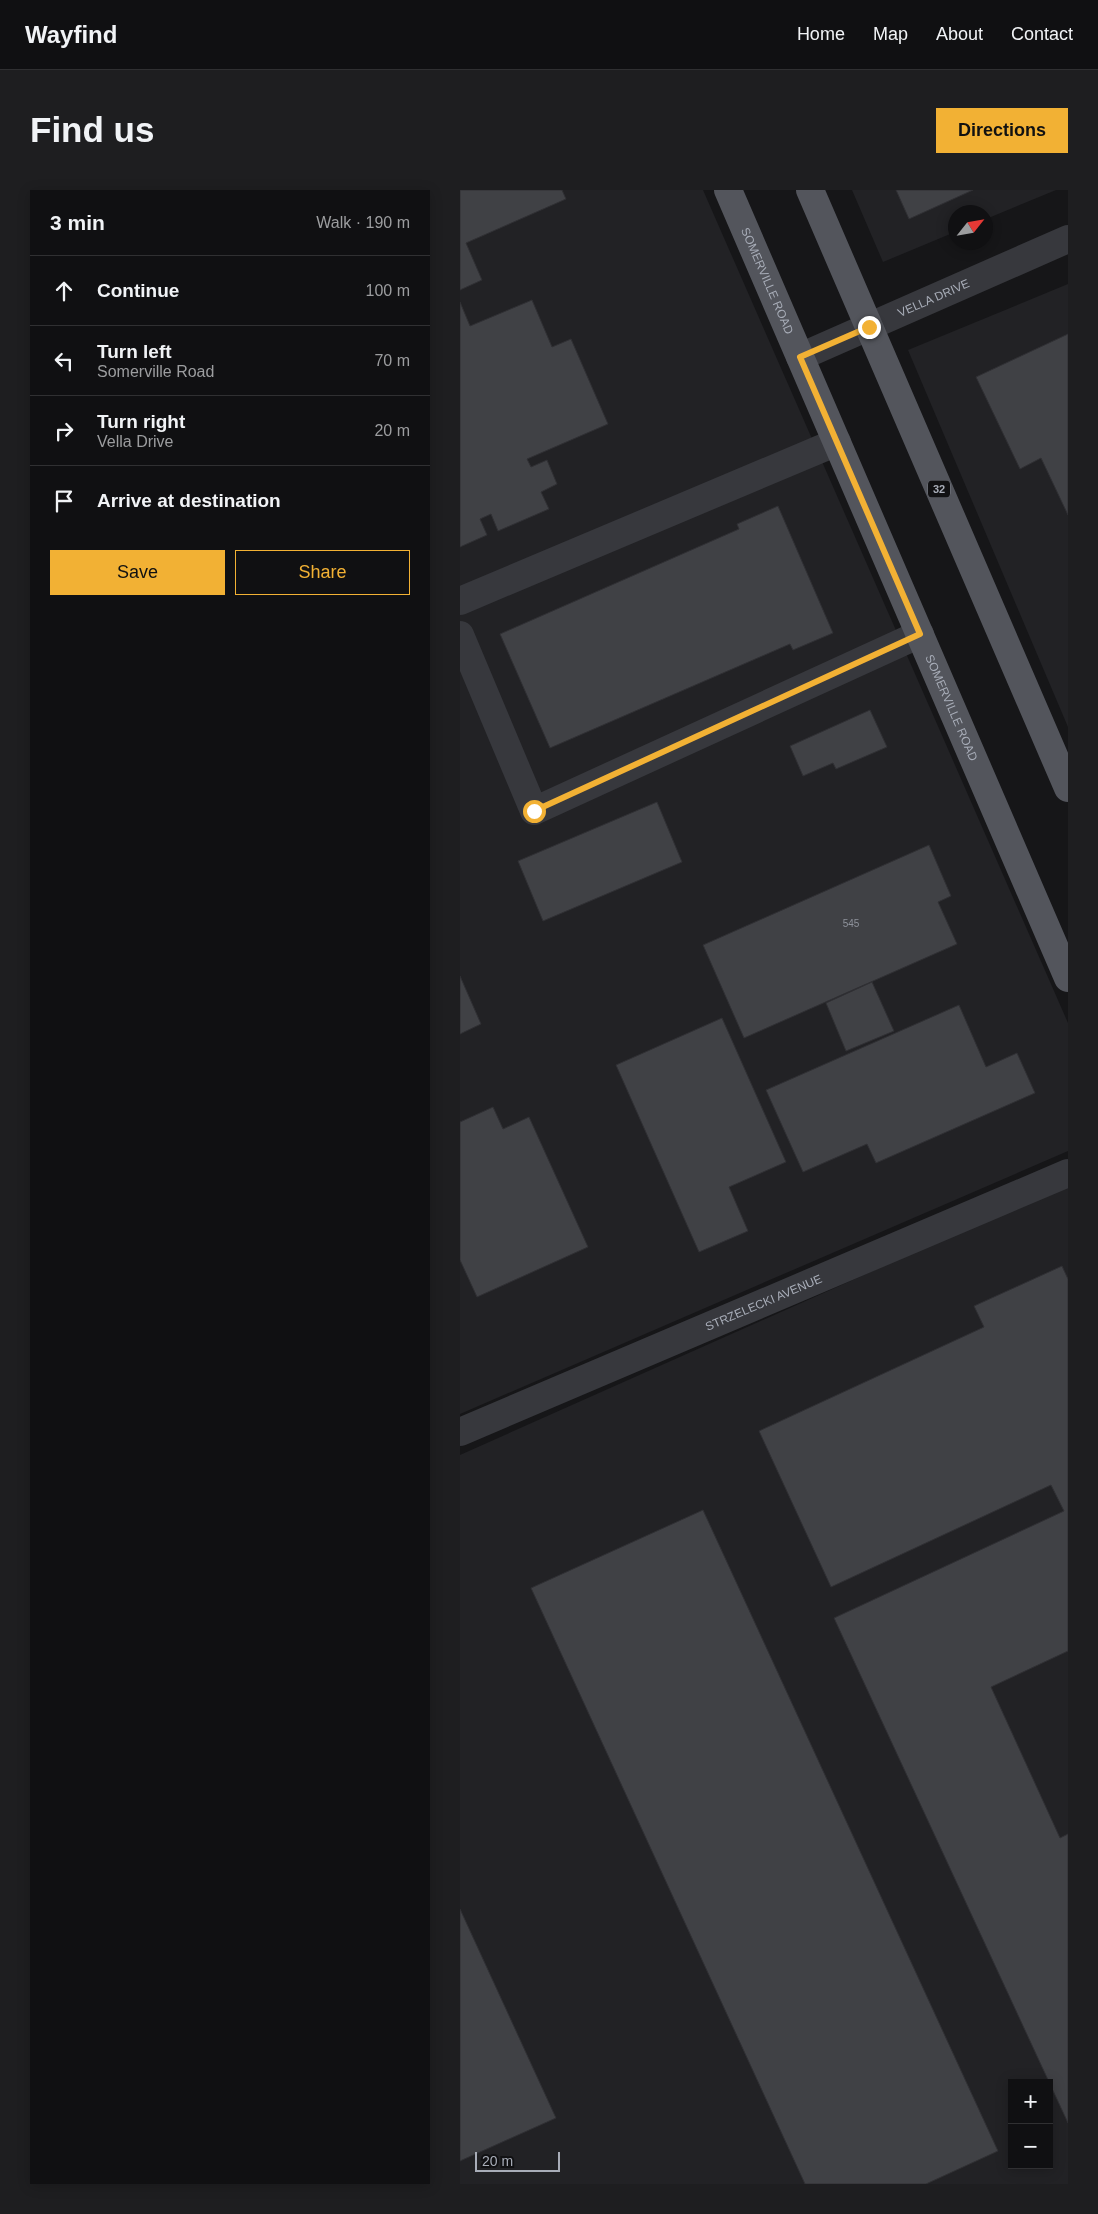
<!DOCTYPE html>
<meta charset="utf-8">
<style>
:root{--surface:#101012;--page:#1e1e20;--text:#f1f3f6;--muted:#9c9d9f;--line:#303032;--accent:#f2b134}
body{margin:0;font-family:Arial,sans-serif;background:var(--page);color:var(--text)}
.controls{position:absolute;right:15px;bottom:15px;display:grid;overflow:hidden;border-radius:0px;box-shadow:0 2px 12px #0003}
.controls button{width:45px;height:45px;display:grid;place-items:center;padding:0;border:0;border-bottom:1px solid var(--line);background:var(--surface);color:var(--text);font:25px sans-serif}
.compass{position:absolute;left:488px;top:15px;width:45px;height:45px;border-radius:50%;background:var(--surface);box-shadow:0 2px 12px #0003;rotate:59deg}
.scale{position:absolute;left:15px;bottom:12px;width:85px;box-sizing:border-box;padding-left:5px;border:2px solid #a8adb8;border-top:0;font-size:14px;line-height:18px;white-space:nowrap;color:#a8adb8;-webkit-text-stroke:4px #111113;paint-order:stroke}
.stop{position:absolute;width:15px;height:15px;margin:-11px;border:4px solid #f2b134;border-radius:50%;background:#fff}
.stop.end{background:#f2b134;border-color:#fff;box-shadow:0 1px 5px #0008}
.list{margin:0;padding:0;list-style:none}
h2{display:flex;justify-content:space-between;align-items:center;height:65px;margin:0;padding:0 20px;font-size:21px}
h2 small{font-size:16px;font-weight:400;color:var(--muted)}
.list li{display:grid;grid-template-columns:32px 1fr auto;gap:15px;align-items:center;box-sizing:border-box;height:70px;padding:0 20px;border-top:1px solid var(--line)}
.list b{display:block;font-size:19px;white-space:nowrap}
.list p{margin:0;font-size:16px;white-space:nowrap;color:var(--muted)}
.list em{font-size:16px;font-style:normal;color:var(--muted)}
.actions{display:flex;gap:10px;padding:15px 20px}
.actions a{flex:1;padding:11px 0;border:1px solid var(--accent);border-radius:0px;text-align:center;font-size:18px;color:var(--accent)}
.actions .main{background:var(--accent);color:#111}
.icon{flex:none;width:28px;height:28px;fill:none;stroke:currentColor;stroke-width:2;stroke-linecap:round;stroke-linejoin:round}
.map{position:relative;flex:none;width:608px;height:1994px;overflow:hidden;border-radius:0px}
header{display:flex;align-items:center;gap:30px;box-sizing:border-box;height:70px;padding:0 25px;background:var(--surface);border-bottom:1px solid var(--line)}
header strong{font-size:24px}
nav{display:flex;gap:28px;margin-inline-start:auto;font-size:18px}
.intro{display:flex;align-items:center;justify-content:space-between;box-sizing:border-box;height:120px;padding:0 30px}
h1{margin:0;font-size:35px}
.button{padding:12px 22px;border-radius:0px;background:var(--accent);color:#111;font-size:18px;font-weight:700}
main{display:flex;gap:30px;padding:0 30px}
aside{flex:1;background:var(--surface);border-radius:0px;box-shadow:0 2px 12px #0003}
.map>svg:first-child{display:block}
.built{fill:#222225;fill-rule:evenodd}
.building{fill:#404145;stroke:#303034}
.lines{fill:none;stroke-linecap:round;stroke-linejoin:round}
.minor{stroke:#37383d;stroke-width:28}
.major{stroke:#53555c;stroke-width:28}
.route{stroke:#f2b134;stroke-width:6}
.labels{text-anchor:middle;stroke-width:4.5;stroke-linejoin:round;paint-order:stroke}
.number-label{font-size:10px;fill:#8e929b}
.shield{fill:#111113;stroke:#7b7e86;stroke-width:1}
.shield-label{font-size:11px;font-weight:bold;fill:#a8adb8}
.street-label{font-size:12px;fill:#a8adb8;stroke:#111113}
</style>
<header>
<strong>Wayfind</strong>
<nav><a>Home</a><a>Map</a><a>About</a><a>Contact</a></nav>
</header>
<div class="intro"><h1>Find us</h1><a class="button">Directions</a></div>
<main>
<aside>
<h2>3 min<small>Walk · 190 m</small></h2>
<ul class="list">
<li><svg class="icon" aria-label="ahead" viewBox="0 0 24 24"><path d="M12 20V5M6 11l6-6 6 6"/></svg><div><b>Continue</b></div><em>100 m</em></li>
<li><svg class="icon" aria-label="left" viewBox="0 0 24 24"><path d="M17 20v-9H6M10 6l-5 5 5 5"/></svg><div><b>Turn left</b><p>Somerville Road</p></div><em>70 m</em></li>
<li><svg class="icon" aria-label="right" viewBox="0 0 24 24"><path d="M7 20v-9h11M14 6l5 5-5 5"/></svg><div><b>Turn right</b><p>Vella Drive</p></div><em>20 m</em></li>
<li><svg class="icon" aria-label="arrive" viewBox="0 0 24 24"><path d="M6 21V4h12l-3 4 3 4H6"/></svg><div><b>Arrive at destination</b></div></li>
</ul>
<div class="actions"><a class="main">Save</a><a>Share</a></div>
</aside>
<div class="map">
<svg width="608" height="1994" viewBox="0 0 608 1994">
<rect width="100%" height="100%" fill="#161618"/>
<!-- built -->
<g class="built">
<path d="M0 0H243L608 833V961L0 1224Z"/>
<path d="M392 0H596L526 29V22H496L495 42 423 72Z"/>
<path d="M608 94V537L448 160Z"/>
<path d="M608 994V1994H0V1265ZM552 1893H589V1975H552Z"/>
</g>
<!-- building -->
<g class="building">
<path d="M0 0H102L106 9 6 53 22 90 0 100Z"/>
<path d="M436 0H513L449 29Z"/>
<path d="M72 110 92 157 111 149 148 234 67 269 71 277 87 270 97 294 81 302 89 319 38 341 31 324 20 329 27 345 0 357V112L10 136Z"/>
<path d="M608 144V325L581 268 560 279 516 187Z"/>
<path d="M318 316 373 443 333 460 330 454 90 558 40 444 279 339 277 334Z"/>
<path d="M410 520 427 557 376 579 373 573 343 586 330 556Z"/>
<path d="M197 612 222 672 83 731 58 671Z"/>
<path d="M469 655 491 706 478 712 497 754 284 848 243 755Z"/>
<path d="M0 786 21 834 0 844Z"/>
<path d="M412 792 434 841 386 861 366 813Z"/>
<path d="M499 815 526 877 557 863 575 903 416 973 407 954 343 982 306 900Z"/>
<path d="M262 828 326 972 269 997 288 1041 239 1062 156 875Z"/>
<path d="M33 917 43 939 69 927 128 1057 17 1107 0 1070V932Z"/>
<path d="M602 1076 608 1089V1461L531 1497 600 1648 608 1644V1933L374 1428 604 1321 591 1295 371 1397 299 1241 524 1137 514 1116Z"/>
<path d="M243 1320 538 1961 466 1994H345L71 1398Z"/>
<path d="M0 1719 96 1928 0 1971Z"/>
</g>
<g class="lines">
<!-- minor -->
<g class="minor">
<path id="s1" d="M340 167 608 49"/>
<path d="M0 411 377 252"/>
<path d="M0 445 74 621 460 444"/>
<path id="s2" d="M0 1242 608 983"/>
</g>
<!-- major -->
<g class="major">
<path id="s3" d="M268 0 608 788"/>
<path d="M350 0 608 598"/>
</g>
</g>
<g class="lines">
<!-- route -->
<path class="route" d="M74 621 460 444 340 167 409 137"/>
</g>
<g class="labels">
<!-- number labels -->
<g class="number-label">
<text x="391" y="737">545</text>
</g>
<!-- shield labels -->
<rect class="shield" x="468" y="290.5" width="22" height="17" rx="4"/>
<g class="shield-label">
<text x="479" y="303">32</text>
</g>
<!-- street labels -->
<g class="street-label">
<text dy="4" stroke="none"><textPath href="#s3" startOffset="99">SOMERVILLE ROAD</textPath></text>
<text dy="4" stroke="none"><textPath href="#s1" startOffset="146">VELLA DRIVE</textPath></text>
<text dy="4" stroke="none"><textPath href="#s3" startOffset="564">SOMERVILLE ROAD</textPath></text>
<text dy="4" stroke="none"><textPath href="#s2" startOffset="330">STRZELECKI AVENUE</textPath></text>
</g>
</g>
</svg>
<div class="controls">
<button>+</button>
<button>−</button>
</div>
<svg class="compass" viewBox="-18 -18 36 36"><path d="M0-13l5 13h-10z" fill="#e53935"/><path d="M0 13l5-13h-10z" fill="#9c9d9f"/></svg>
<div class="scale">20 m</div>
<div class="stop" style="left:74px;top:621px"></div>
<div class="stop end" style="left:409px;top:137px"></div>
</div>
</main>
